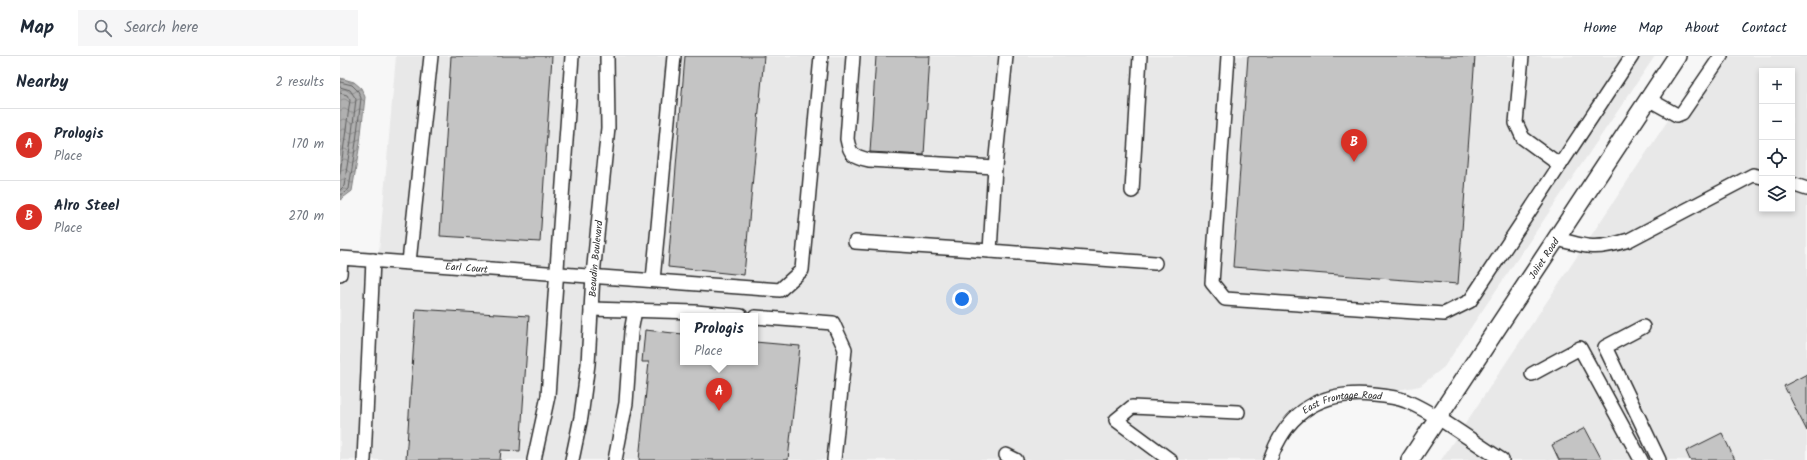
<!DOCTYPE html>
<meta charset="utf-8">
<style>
:root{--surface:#fff;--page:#f6f6f7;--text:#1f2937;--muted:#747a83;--line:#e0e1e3;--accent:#d93025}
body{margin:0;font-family:Kalam,sans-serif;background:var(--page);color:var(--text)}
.controls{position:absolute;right:12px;top:12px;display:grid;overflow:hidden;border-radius:0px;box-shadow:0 2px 6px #0003}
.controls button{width:36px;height:36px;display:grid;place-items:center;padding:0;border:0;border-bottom:1px solid var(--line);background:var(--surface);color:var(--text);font:20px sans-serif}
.you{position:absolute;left:622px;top:243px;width:14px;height:14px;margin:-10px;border:3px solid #fff;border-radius:50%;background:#1a73e8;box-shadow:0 0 0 6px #1a73e833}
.badge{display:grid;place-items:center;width:26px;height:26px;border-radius:50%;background:var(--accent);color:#fff;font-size:13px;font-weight:700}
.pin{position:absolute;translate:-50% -33px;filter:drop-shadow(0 1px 2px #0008)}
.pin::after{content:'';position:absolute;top:21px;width:14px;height:12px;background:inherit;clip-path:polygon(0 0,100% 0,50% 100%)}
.popup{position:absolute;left:340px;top:257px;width:78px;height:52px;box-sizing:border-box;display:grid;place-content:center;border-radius:0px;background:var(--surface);filter:drop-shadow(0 1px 3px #0005);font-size:13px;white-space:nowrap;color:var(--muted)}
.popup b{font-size:15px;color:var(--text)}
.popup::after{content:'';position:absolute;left:50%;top:100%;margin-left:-8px;border:8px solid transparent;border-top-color:var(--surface)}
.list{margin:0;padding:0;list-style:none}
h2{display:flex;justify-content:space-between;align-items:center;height:52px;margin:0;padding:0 16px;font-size:17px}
h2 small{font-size:13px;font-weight:400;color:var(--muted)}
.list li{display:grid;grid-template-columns:26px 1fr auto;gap:12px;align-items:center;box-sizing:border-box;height:72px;padding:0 16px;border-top:1px solid var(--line)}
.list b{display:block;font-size:15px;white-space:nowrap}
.list p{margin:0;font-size:13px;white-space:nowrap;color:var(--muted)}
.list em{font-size:13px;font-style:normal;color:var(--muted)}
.icon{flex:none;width:22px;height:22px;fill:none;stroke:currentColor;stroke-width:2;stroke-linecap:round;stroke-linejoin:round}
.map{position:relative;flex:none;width:1467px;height:404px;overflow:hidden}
header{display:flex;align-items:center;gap:24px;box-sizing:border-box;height:56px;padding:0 20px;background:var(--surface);border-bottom:1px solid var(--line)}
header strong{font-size:19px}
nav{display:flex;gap:22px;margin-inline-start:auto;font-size:14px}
.search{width:280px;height:36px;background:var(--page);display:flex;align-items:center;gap:10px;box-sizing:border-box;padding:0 14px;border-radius:0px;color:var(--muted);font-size:15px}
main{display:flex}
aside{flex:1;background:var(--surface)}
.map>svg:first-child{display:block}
.built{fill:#e8e8e8;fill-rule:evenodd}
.water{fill:url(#water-waves);stroke:#7b7b7b}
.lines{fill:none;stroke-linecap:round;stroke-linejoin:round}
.shore{stroke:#606060;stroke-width:1}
.building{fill:#c4c4c4;stroke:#2b2b2b}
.minor-casing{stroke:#2b2b2b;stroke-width:16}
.major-casing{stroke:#2b2b2b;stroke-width:20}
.minor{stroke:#fff;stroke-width:13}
.major{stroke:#fff;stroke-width:17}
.labels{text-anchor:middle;stroke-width:3;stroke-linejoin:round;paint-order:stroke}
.street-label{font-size:10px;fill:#2b2b2b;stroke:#fff}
</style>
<header>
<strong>Map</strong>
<div class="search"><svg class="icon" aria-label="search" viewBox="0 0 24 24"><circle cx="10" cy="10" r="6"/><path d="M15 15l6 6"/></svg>Search here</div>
<nav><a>Home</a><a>Map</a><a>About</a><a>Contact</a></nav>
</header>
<main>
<aside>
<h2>Nearby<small>2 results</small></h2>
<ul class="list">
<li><span class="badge">A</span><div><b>Prologis</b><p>Place</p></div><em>170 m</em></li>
<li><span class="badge">B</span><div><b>Alro Steel</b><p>Place</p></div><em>270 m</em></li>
</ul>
</aside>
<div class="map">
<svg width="1467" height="404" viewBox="0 0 1467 404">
<defs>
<pattern id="water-waves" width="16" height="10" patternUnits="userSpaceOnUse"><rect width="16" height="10" fill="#b0b0b0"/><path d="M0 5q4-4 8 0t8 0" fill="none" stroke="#8f8f8f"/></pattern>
</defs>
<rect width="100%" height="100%" fill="#f7f7f7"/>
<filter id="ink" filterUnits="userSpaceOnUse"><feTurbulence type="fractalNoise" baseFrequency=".025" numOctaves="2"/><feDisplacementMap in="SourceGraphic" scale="8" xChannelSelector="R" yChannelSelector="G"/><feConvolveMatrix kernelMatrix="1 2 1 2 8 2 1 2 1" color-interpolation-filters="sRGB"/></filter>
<g filter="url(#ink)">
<!-- built -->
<g class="built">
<path d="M56 0H1315L1104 311 1080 330 1058 334 1026 331 986 334 947 358 925 399 924 404H0V194L39 196ZM343 260H415V306H343Z"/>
<path d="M1371 0H1467V404H1101ZM1422 15H1452V153H1422Z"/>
</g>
<!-- water -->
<path class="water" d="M0 22 14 26 21 32 25 41 20 87 12 135 0 144Z"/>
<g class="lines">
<!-- shore -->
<g class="shore">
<path d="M0 26 12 29 18 35 21 42 16 86 9 133 0 140"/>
<path d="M0 31 10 34 16 43 11 85 4 130 0 134"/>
<path d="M0 37 7 39 10 44 0 118"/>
</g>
</g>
<!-- building -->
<g class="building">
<path d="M111 0H212L200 186 100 180Z"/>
<path d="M345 0H424L404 219 328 211Z"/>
<path d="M536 0H590L584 99 530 96Z"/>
<path d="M908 0H1135L1118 228 893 211Z"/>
<path d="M76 253 189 260 180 395 161 394 160 404H66Z"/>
<path d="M305 274 343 278V306H415V286L460 290 448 404H299L309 306H302Z"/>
<path d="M1467 318V375L1444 330Z"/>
<path d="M1245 372 1262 404H1219L1212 389Z"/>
<path d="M1382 377 1395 404H1350L1346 395Z"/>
</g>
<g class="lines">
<!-- minor casing -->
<g class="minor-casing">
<g id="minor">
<path d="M513 0 507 83C510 99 513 100 529 104L655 111 666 0"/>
<path d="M888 0 872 227 885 243 1104 258 1130 245 1292 0"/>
<path d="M1182 0 1176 67 1183 82 1220 109"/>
<path d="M1308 43 1337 59 1342 57 1381 0"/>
<path d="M655 111 650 195 815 207"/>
<path d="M1452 128 1467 133"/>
<path d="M792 135 800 0"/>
<path d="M1215 182C1248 192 1256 194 1289 184L1413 119 1422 121"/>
<path d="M515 186 650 195"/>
<path d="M69 206 91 0"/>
<path id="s1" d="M0 218 1 202 440 234 462 214 481 0"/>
<path d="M313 224 334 0"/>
<path d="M251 253 355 256 401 260"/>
<path d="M415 261 493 267 505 293 494 404"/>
<path d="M1303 271 1265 291 1319 404"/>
<path d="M1192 318 1240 292 1301 404"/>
<path d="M666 399 676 404"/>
<path d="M24 404 33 204"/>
<path d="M194 404 208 340 232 0"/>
<path id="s2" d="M232 404 241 361 248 308 253 219 268 72 267 0"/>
<path d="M275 404 286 347 291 276 295 254"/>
<path d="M830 404 776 364 792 351 898 356"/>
<path id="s3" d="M930 404C947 355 982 334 1033 339 1044 340 1056 341 1066 345 1100 360 1130 384 1162 404"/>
</g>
</g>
<!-- major casing -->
<g class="major-casing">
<g id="major">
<path id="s4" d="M1070 404 1337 0"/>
</g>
</g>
<!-- minor -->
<use href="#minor" class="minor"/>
<!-- major -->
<use href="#major" class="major"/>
</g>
</g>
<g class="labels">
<!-- street labels -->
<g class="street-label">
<text dy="4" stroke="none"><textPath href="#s4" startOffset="242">Joliet Road</textPath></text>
<text dy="4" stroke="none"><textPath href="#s2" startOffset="203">Beaudin Boulevard</textPath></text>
<text dy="4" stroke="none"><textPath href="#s1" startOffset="142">Earl Court</textPath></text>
<text dy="4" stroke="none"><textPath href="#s3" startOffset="101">East Frontage Road</textPath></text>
</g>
</g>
</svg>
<div class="controls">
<button>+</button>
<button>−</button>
<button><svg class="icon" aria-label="locate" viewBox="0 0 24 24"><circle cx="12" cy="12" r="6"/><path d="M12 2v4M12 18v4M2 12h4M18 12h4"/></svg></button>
<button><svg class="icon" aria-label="layers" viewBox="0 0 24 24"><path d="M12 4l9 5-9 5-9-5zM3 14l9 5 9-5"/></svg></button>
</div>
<div class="you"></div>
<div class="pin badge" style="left:379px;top:355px">A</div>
<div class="popup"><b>Prologis</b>Place</div>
<div class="pin badge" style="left:1014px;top:106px">B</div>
</div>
</main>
